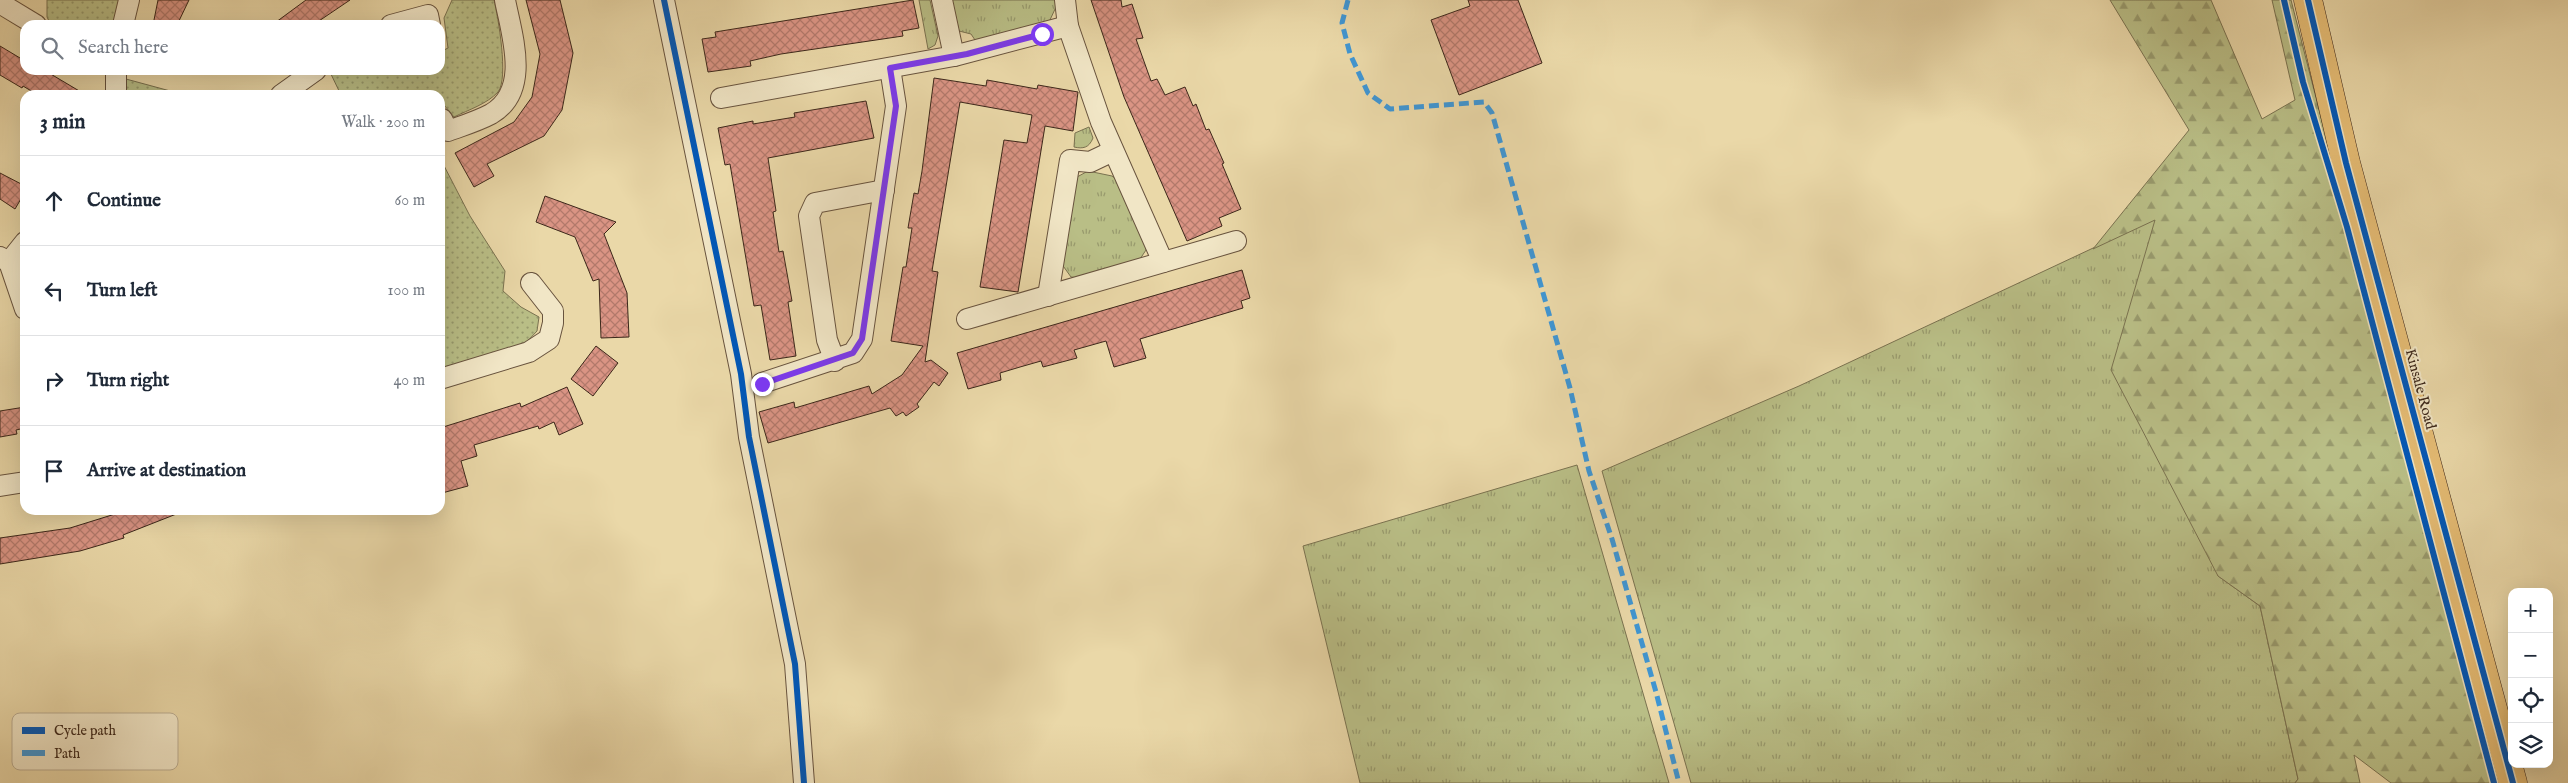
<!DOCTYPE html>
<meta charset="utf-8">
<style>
:root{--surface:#fff;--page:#f2f2f3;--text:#1f2937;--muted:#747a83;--line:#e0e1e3}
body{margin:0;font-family:"IM FELL English",serif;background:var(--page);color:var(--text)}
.controls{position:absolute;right:15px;bottom:15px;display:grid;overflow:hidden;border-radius:10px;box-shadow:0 5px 20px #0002}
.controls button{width:45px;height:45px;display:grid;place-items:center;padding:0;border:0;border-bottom:1px solid var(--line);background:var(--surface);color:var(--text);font:25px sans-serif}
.stop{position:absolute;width:15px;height:15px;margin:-11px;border:4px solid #7c3aed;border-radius:50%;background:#fff}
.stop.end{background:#7c3aed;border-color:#fff;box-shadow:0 1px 5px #0008}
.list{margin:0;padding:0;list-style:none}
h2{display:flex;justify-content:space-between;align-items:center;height:65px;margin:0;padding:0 20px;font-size:21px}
h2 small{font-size:16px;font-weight:400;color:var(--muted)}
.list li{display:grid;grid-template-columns:32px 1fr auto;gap:15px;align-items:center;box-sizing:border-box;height:90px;padding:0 20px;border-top:1px solid var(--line)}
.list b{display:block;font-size:19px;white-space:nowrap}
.list em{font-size:16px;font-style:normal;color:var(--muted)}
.icon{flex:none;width:28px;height:28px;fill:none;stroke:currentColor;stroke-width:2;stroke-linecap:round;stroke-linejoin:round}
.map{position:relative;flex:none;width:2568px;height:783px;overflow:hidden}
.search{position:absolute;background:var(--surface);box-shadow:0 5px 20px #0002;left:20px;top:20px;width:425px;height:55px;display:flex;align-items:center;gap:12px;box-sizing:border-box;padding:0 18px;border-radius:15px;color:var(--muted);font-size:19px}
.panel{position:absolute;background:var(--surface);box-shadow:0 5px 20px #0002;left:20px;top:90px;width:425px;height:425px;border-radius:15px}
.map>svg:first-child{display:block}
.grass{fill:url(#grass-tufts);stroke:#7a7250}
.forest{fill:url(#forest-firs);stroke:#7a7250}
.park{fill:url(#park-dots);stroke:#7a7250}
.building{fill:url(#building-cross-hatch);stroke:#3c271a}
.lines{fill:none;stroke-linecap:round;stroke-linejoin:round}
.minor-casing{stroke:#68533e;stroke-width:22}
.trunk-casing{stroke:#3c271a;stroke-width:29}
.minor{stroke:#f1e6c6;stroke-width:20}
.trunk{stroke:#e5bc74;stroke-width:28}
.quiet{stroke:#3f96d4;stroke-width:5;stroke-dasharray:10 5;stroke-linecap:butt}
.cycleway-casing{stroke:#f1e6c6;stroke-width:9}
.cycleway{stroke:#0057b8;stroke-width:6}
.route{stroke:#7c3aed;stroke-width:6}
.labels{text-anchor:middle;stroke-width:4;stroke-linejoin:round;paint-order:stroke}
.street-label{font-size:15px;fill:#3c271a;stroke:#f1e6c6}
.key{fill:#f1e6c6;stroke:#bbad92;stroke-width:1}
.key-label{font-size:14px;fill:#3c271a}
</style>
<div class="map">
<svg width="2568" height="783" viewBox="0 0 2568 783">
<defs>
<pattern id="grass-tufts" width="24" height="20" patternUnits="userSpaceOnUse" patternTransform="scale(1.25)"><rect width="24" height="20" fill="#b9be86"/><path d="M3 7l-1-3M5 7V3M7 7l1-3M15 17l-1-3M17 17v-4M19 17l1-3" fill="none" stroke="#989a6d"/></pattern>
<pattern id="forest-firs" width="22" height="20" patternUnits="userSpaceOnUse" patternTransform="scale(1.25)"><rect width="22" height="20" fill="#b9be86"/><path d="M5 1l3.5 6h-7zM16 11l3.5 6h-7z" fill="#989a6d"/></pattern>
<pattern id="park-dots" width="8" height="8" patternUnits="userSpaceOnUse" patternTransform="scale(1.25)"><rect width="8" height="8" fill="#b9be86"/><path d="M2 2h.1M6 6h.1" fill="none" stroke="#989a6d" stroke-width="1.8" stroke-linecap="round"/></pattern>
<pattern id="building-cross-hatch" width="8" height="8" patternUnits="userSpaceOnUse" patternTransform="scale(1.25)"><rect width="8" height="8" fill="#da9484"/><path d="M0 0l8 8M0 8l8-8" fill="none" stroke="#b2796b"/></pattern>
</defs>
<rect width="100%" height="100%" fill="#ead8a8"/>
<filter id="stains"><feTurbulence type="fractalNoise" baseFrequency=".004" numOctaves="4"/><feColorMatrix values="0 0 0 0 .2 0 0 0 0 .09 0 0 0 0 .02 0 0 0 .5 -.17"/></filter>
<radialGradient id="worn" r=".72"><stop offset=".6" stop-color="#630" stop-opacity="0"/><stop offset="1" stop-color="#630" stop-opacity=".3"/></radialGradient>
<!-- grass -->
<g class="grass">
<path d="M919 0H930L938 36 935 45 928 49Z"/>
<path d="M952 0H1057L1056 7 1049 22 977 43 971 34 959 31Z"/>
<path d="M1089 127 1093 138C1089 148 1083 149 1074 147L1075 133Z"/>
<path d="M1088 171 1112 176 1120 182 1146 242V250L1140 259 1078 278 1071 277 1061 263 1077 177Z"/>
<path d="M2155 219 2218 576 2260 606 2298 779 2295 783H1691L1602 471 1799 386Z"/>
<path d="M1577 465 1669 783H1360L1303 546Z"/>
</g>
<!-- forest -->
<path class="forest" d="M2110 0H2211L2262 119 2295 100 2272 0H2291L2491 783H2391L2354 755 2360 783H2295L2298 779 2260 606 2218 576 2111 370 2155 220 2093 249 2189 130Z"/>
<!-- park -->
<g class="park">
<path d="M47 0H119L115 25H51L47 17Z"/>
<path d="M452 0H494C498 17 509 78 498 92 487 104 468 110 454 117L444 105 440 108V95H341L329 70H440V52L448 48 444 18Z"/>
<path d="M126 79 185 95H126Z"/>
<path d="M440 158 470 216 505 271 503 291 521 307 539 317 537 331 521 348 440 368Z"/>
</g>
<!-- building -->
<g class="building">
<path d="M158 0H189L177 25H153Z"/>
<path d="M306 0H350L313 25H272Z"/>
<path d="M526 0H560L573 53 562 110 544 136 487 164 494 176 474 187 455 153 514 122 532 97 540 54Z"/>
<path d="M913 0 919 28 902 31 903 36 781 54 750 61 751 66 708 72 702 39 716 37 715 32Z"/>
<path d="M1091 0H1121L1122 7 1132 4 1143 38 1136 39 1151 81 1157 79 1165 95 1185 87 1193 106 1196 104 1206 130 1209 129 1224 163 1222 164 1241 209 1219 218 1222 226 1187 241 1124 97Z"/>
<path d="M1468 0H1518L1542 63 1459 95 1431 20 1470 6Z"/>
<path d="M0 46 25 61V70H44L86 95H38L23 86 22 88 0 75Z"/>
<path d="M934 78 986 86 987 80 1037 89 1038 85 1078 92 1073 131 1045 126 1018 292 980 287 1004 140 1027 143 1032 115 960 102 932 271 938 272 925 362 931 360 948 373 939 386 934 382 917 404 919 407 906 416 903 412 896 416 890 408 768 443 759 412 794 402 795 408 869 386 872 394 902 375 923 346 891 341 903 267H906L912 228H908L914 193 918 194 922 171Z"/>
<path d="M866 101 874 138 768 158 776 211 773 212 779 252 783 251 792 301 788 302 796 356 770 360 761 305 754 306 730 164 725 165 718 128 753 121V124L795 117 794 113Z"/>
<path d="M0 173 25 186V192L15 209 0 199Z"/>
<path d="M545 196 616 222 604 234 627 293 629 337 601 338 599 279 593 281 575 237 536 222Z"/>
<path d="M1242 270 1250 298 1241 301 1243 308 1140 339 1146 358 1114 367 1106 341 1074 350 1077 358 1043 367 1041 361 1020 367 1000 373 1001 380 968 389 957 353Z"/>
<path d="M596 346 618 363 593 396 571 379Z"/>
<path d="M567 387 583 424 559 435 554 422 539 429 538 426 474 445 477 456 461 461 468 486 442 493 440 485V428L520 403 521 407Z"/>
<path d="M25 407V428L16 430 17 434 0 437V411Z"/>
<path d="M128 510 184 511 123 535 124 538 80 551 0 564V538L70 528Z"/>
</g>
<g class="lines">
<!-- minor casing -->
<g class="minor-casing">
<g id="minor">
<path d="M664 0 741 374 749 437 795 664 804 783"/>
<path d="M3 5 36 25"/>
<path d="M123 25 129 0"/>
<path d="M391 25 428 15 430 25"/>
<path d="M1068 26 1101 122 1163 262"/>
<path d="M954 56 1068 26 1065 0"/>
<path d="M116 70V95"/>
<path d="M281 95 316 70"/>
<path d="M721 98 954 56 942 0"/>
<path d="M442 119 448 131C462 126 478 121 491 114 531 91 512 36 505 0"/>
<path d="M0 257 9 262 25 309"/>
<path d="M9 262 25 242"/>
<path d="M1048 296 1070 160 1090 162 1113 151"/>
<path d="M967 319 1236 241"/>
<path d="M835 361 827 340 809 216 815 203 884 190"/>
<path d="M440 379 529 352 549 339 553 323V311L531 283"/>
<path d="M762 383 853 353 862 339 896 106 890 68"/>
<path d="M0 486 25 482"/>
</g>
</g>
<!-- trunk casing -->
<g class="trunk-casing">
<path id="trunk" d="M2308 0 2346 163 2513 783"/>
</g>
<!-- minor -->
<use href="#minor" class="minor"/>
<!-- trunk -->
<use href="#trunk" class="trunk"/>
<!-- quiet -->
<path class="quiet" d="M1348 0 1342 23 1350 54 1368 93 1390 109 1484 102 1492 113 1570 388 1589 471 1612 539 1656 692 1679 783"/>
<!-- cycleway casing -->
<g class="cycleway-casing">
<g id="cycleway">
<path d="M664 0 741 374 749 437 795 664 804 783"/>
<path d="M2284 0 2303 82 2347 227 2494 783"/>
<path d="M2308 0 2346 163 2513 783"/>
</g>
</g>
<!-- cycleway -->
<use href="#cycleway" class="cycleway"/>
</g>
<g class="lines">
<!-- route -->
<path class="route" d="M762 384 853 353 862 339 896 106 890 68 967 54 1042 34"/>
</g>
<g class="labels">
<!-- street labels -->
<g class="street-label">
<text transform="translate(2421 389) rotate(75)" y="5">Kinsale Road</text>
</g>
</g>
<!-- legend -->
<rect x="12" y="713" width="166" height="57" rx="8" class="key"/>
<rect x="22" y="727" width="23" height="7" fill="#0057b8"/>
<rect x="22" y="750" width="23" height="6" fill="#3f96d4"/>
<g class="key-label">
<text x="54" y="735">Cycle path</text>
<text x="54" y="758">Path</text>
</g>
<rect width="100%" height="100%" filter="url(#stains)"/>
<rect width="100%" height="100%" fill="url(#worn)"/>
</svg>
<div class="controls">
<button>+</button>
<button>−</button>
<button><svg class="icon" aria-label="locate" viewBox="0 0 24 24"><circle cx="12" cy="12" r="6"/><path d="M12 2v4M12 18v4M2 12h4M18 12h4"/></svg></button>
<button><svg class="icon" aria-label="layers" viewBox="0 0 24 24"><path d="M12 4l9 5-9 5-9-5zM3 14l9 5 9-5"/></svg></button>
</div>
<div class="stop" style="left:1042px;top:34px"></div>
<div class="stop end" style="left:762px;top:384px"></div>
<div class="search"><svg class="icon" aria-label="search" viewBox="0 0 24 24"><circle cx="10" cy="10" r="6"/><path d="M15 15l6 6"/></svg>Search here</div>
<section class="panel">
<h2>3 min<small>Walk · 200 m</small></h2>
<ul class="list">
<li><svg class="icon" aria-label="ahead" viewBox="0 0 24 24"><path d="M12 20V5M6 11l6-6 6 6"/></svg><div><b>Continue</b></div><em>60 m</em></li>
<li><svg class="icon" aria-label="left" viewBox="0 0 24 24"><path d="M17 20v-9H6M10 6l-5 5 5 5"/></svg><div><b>Turn left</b></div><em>100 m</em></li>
<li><svg class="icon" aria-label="right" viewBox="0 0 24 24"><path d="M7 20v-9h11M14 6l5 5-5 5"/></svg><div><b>Turn right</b></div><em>40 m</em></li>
<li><svg class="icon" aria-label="arrive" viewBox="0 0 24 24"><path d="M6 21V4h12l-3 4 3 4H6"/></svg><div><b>Arrive at destination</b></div></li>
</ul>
</section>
</div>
